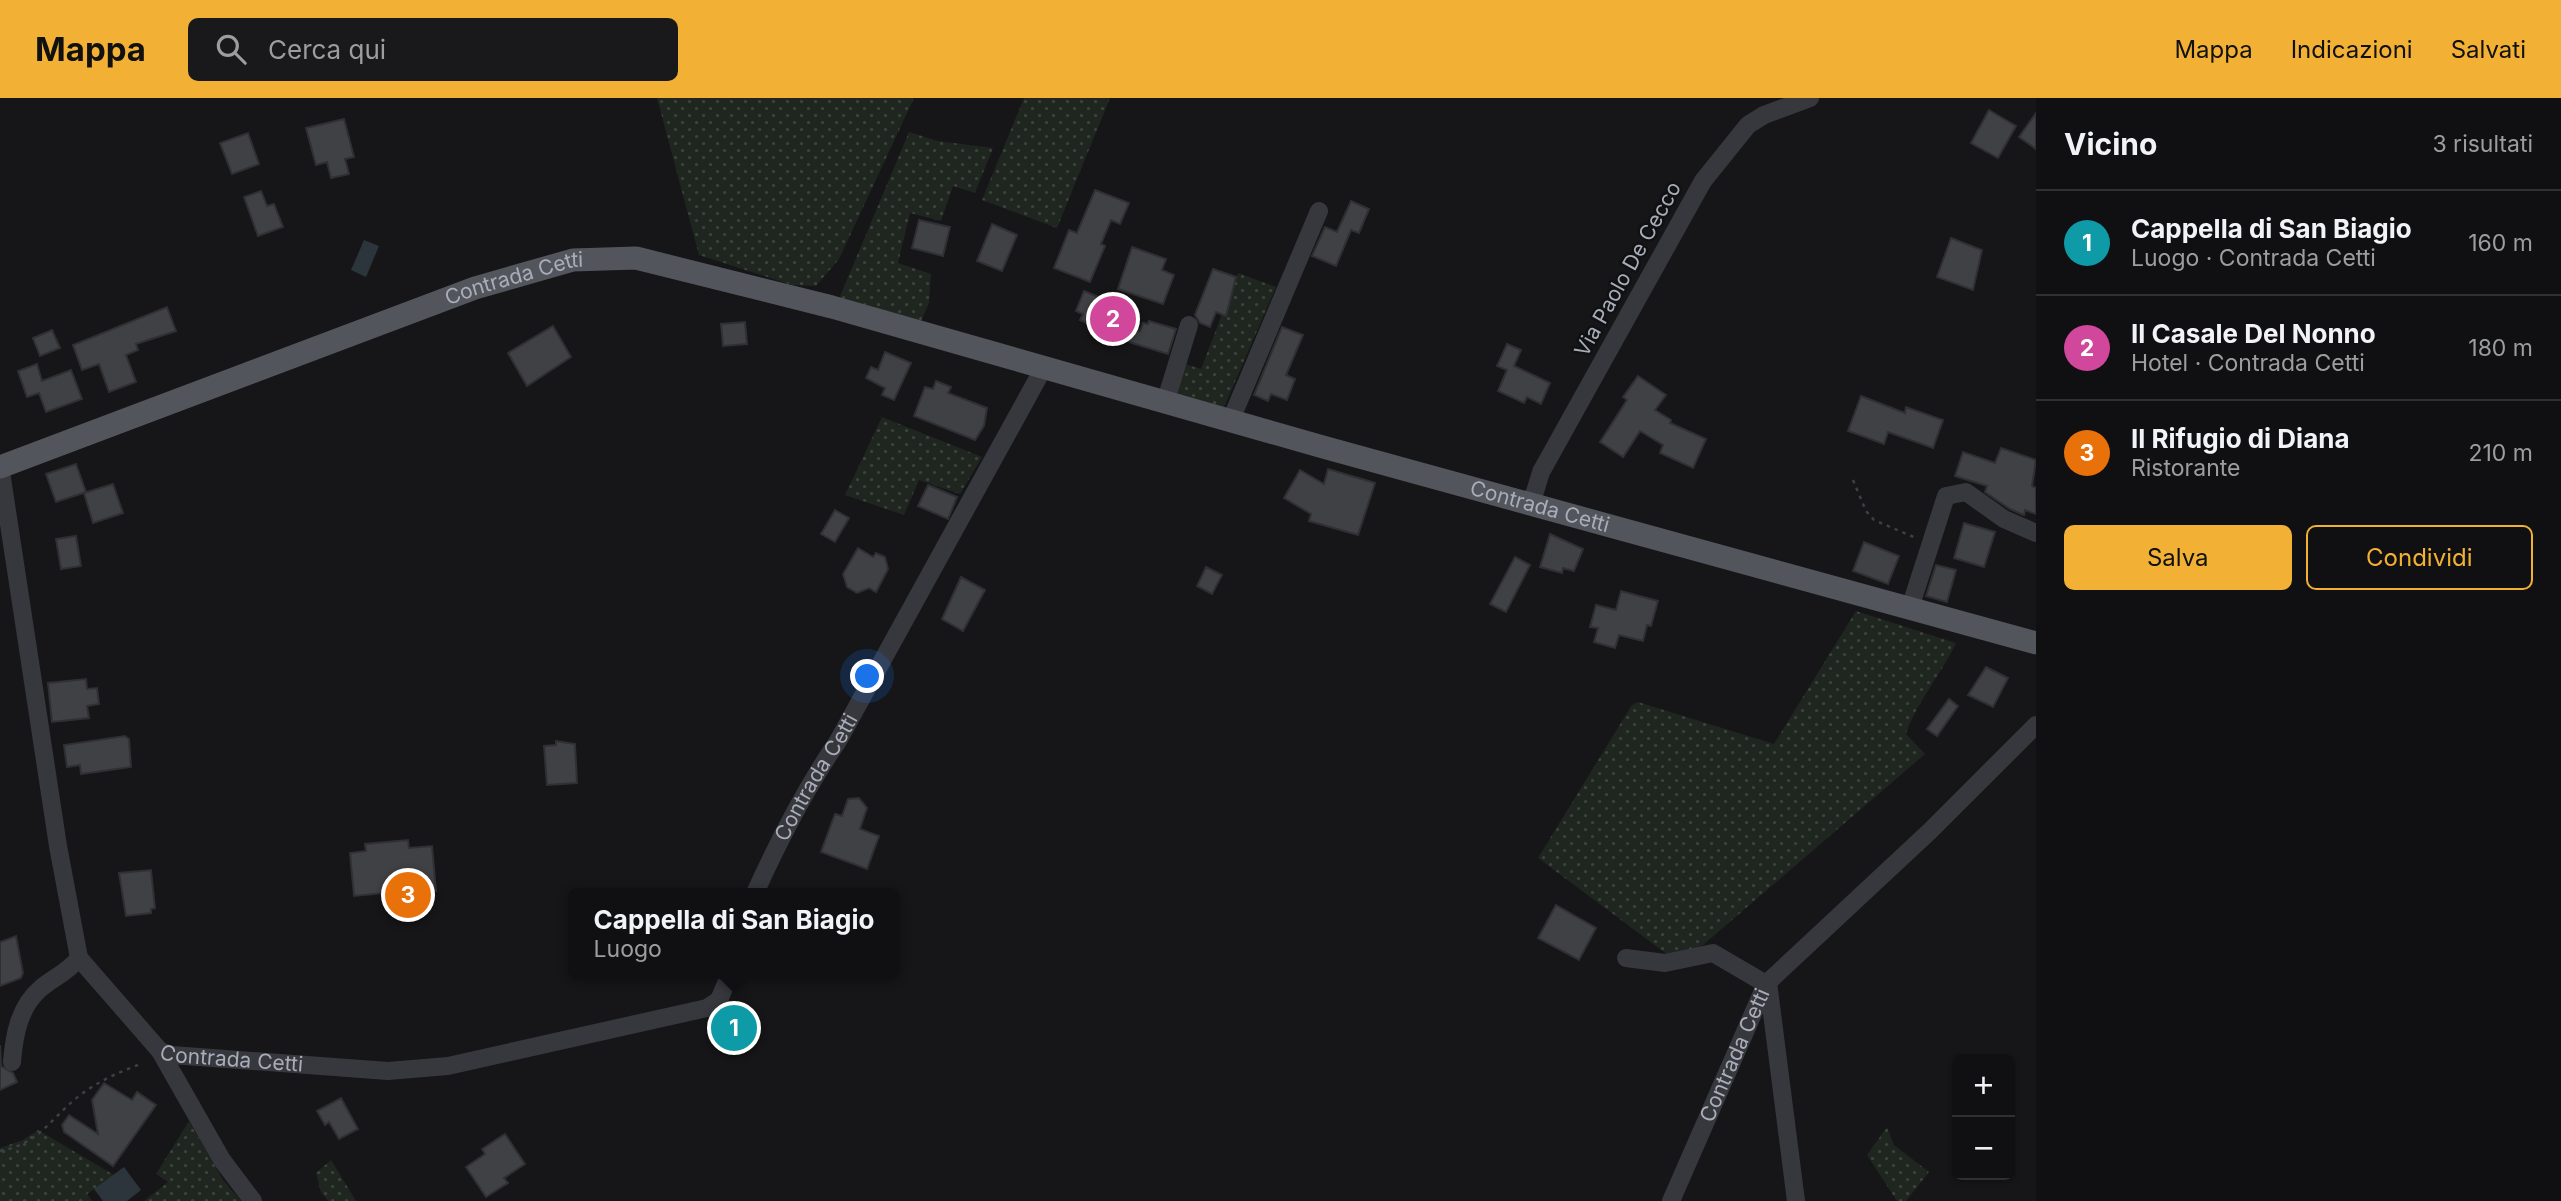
<!DOCTYPE html>
<html lang="it">
<meta charset="utf-8">
<style>
:root{--surface:#101012;--page:#19191b;--text:#f1f3f6;--muted:#9c9d9f;--line:#303032;--accent:#f2b134}
body{margin:0;font-family:Inter,sans-serif;background:var(--page);color:var(--text)}
.controls{position:absolute;right:21px;bottom:21px;display:grid;overflow:hidden;border-radius:10px;box-shadow:0 2px 5px #0004}
.controls button{width:63px;height:63px;display:grid;place-items:center;padding:0;border:0;border-bottom:2px solid var(--line);background:var(--surface);color:var(--text);font:35px sans-serif}
.you{position:absolute;left:868px;top:579px;width:24px;height:24px;margin:-18px;border:5px solid #fff;border-radius:50%;background:#1a73e8;box-shadow:0 0 0 10px #1a73e833}
.badge{display:grid;place-items:center;width:46px;height:46px;border-radius:50%;background:var(--accent);color:#fff;font-size:23px;font-weight:700}
.pin{position:absolute;translate:-50% -50%;border:4px solid #fff;box-shadow:0 2px 7px #0006}
.popup{position:absolute;left:568px;top:790px;width:332px;height:91px;box-sizing:border-box;display:grid;place-content:center;border-radius:10px;background:var(--surface);filter:drop-shadow(0 2px 5px #0005);font-size:23px;white-space:nowrap;color:var(--muted)}
.popup b{font-size:26px;color:var(--text)}
.popup::after{content:'';position:absolute;left:50%;top:100%;margin-left:-14px;border:14px solid transparent;border-top-color:var(--surface)}
.list{margin:0;padding:0;list-style:none}
h2{display:flex;justify-content:space-between;align-items:center;height:91px;margin:0;padding:0 28px;font-size:30px}
h2 small{font-size:23px;font-weight:400;color:var(--muted)}
.list li{display:grid;grid-template-columns:46px 1fr auto;gap:21px;align-items:center;box-sizing:border-box;height:105px;padding:0 28px;border-top:2px solid var(--line)}
.list b{display:block;font-size:26px;white-space:nowrap}
.list p{margin:0;font-size:23px;white-space:nowrap;color:var(--muted)}
.list em{font-size:23px;font-style:normal;color:var(--muted)}
.actions{display:flex;gap:14px;padding:21px 28px}
.actions a{flex:1;padding:16px 0;border:2px solid var(--accent);border-radius:10px;text-align:center;font-size:24px;color:var(--accent)}
.actions .main{background:var(--accent);color:#111}
.icon{flex:none;width:38px;height:38px;fill:none;stroke:currentColor;stroke-width:2;stroke-linecap:round;stroke-linejoin:round}
.map{position:relative;flex:none;width:2036px;height:1103px;overflow:hidden}
header{display:flex;align-items:center;gap:42px;box-sizing:border-box;height:98px;padding:0 35px;background:var(--accent);color:#111}
header strong{font-size:33px}
nav{display:flex;gap:38px;margin-inline-start:auto;font-size:24px}
.search{width:490px;height:63px;background:var(--page);display:flex;align-items:center;gap:18px;box-sizing:border-box;padding:0 24px;border-radius:10px;color:var(--muted);font-size:26px}
main{display:flex}
aside{flex:1;background:var(--surface)}
.map>svg:first-child{display:block}
.grass{fill:url(#grass-dots)}
.water{fill:#2c353c}
.building{fill:#404145;stroke:#303034;stroke-width:2}
.lines{fill:none;stroke-linecap:round;stroke-linejoin:round}
.path{stroke:#3d3f44;stroke-width:2.5;stroke-dasharray:3.5 5;stroke-linecap:butt}
.minor{stroke:#37383d;stroke-width:18}
.major{stroke:#53555c;stroke-width:23}
.labels{text-anchor:middle;stroke-width:5;stroke-linejoin:round;paint-order:stroke}
.street-label{font-size:21px;fill:#a8adb8;stroke:#111113}
</style>
<header>
<strong>Mappa</strong>
<div class="search"><svg class="icon" aria-label="search" viewBox="0 0 24 24"><circle cx="10" cy="10" r="6"/><path d="M15 15l6 6"/></svg>Cerca qui</div>
<nav><a>Mappa</a><a>Indicazioni</a><a>Salvati</a></nav>
</header>
<main>
<div class="map">
<svg width="2036" height="1103" viewBox="0 0 2036 1103">
<defs>
<pattern id="grass-dots" width="8" height="8" patternUnits="userSpaceOnUse" patternTransform="scale(1.75)"><rect width="8" height="8" fill="#1e261f"/><path d="M2 2h.1M6 6h.1" fill="none" stroke="#3c433d" stroke-width="1.8" stroke-linecap="round"/></pattern>
</defs>
<rect width="100%" height="100%" fill="#161618"/>
<!-- grass -->
<g class="grass">
<path d="M657 0H914L839 161 816 188 792 187 699 157Z"/>
<path d="M1024 0H1110L1057 130 982 102Z"/>
<path d="M909 34 938 43 993 50 975 95 953 88 941 123 910 115 898 165 931 176 929 205 919 228 838 203Z"/>
<path d="M1238 175 1276 189 1222 314 1171 300 1185 266 1201 271Z"/>
<path d="M882 319 982 359 960 396 919 382 904 417 845 397Z"/>
<path d="M1856 513 1956 545C1942 575 1915 607 1906 636L1925 656 1703 847 1672 860 1538 760 1632 607 1638 604 1774 646Z"/>
<path d="M189 1023 223 1082 241 1103H144L168 1084 156 1076Z"/>
<path d="M1887 1029 1894 1047 1929 1074 1906 1103H1897L1867 1057Z"/>
<path d="M38 1032 114 1077 87 1096 92 1103H0V1050L23 1042Z"/>
<path d="M331 1062 356 1103H328L321 1094 316 1075Z"/>
</g>
<!-- water -->
<g class="water">
<path d="M364 142 379 148 366 179 351 172Z"/>
<path d="M124 1069 141 1092 127 1103H103L94 1091Z"/>
</g>
<!-- building -->
<g class="building">
<path d="M1989 12 2016 28 1998 60 1971 45Z"/>
<path d="M2036 15V51L2019 39Z"/>
<path d="M344 21 354 59 345 61 349 76 331 80 327 64 316 67 306 30Z"/>
<path d="M248 35 259 66 232 76 220 45Z"/>
<path d="M1095 92 1129 105 1120 126 1111 122 1101 146 1105 148 1090 184 1054 170 1069 132 1077 135Z"/>
<path d="M261 93 267 108 274 106 283 129 258 138 244 99Z"/>
<path d="M1351 103 1369 111 1359 135 1351 132 1336 168 1312 158 1325 129 1337 134Z"/>
<path d="M919 122 950 129 943 158 912 150Z"/>
<path d="M992 126 1017 137 1002 173 977 163Z"/>
<path d="M1951 140 1982 152 1973 192 1937 179Z"/>
<path d="M1132 149 1166 161 1162 172 1174 177 1163 206 1118 191Z"/>
<path d="M1213 171 1236 179 1226 218 1216 214 1210 229 1200 225 1195 217Z"/>
<path d="M1084 193 1123 209 1115 226 1140 233 1143 225 1148 226 1149 223 1176 231 1168 256 1132 245 1080 222 1083 216 1076 213Z"/>
<path d="M167 209 176 233 136 246 138 252 126 257 136 284 109 294 99 266 82 272 73 247Z"/>
<path d="M745 224 747 246 723 248 721 226Z"/>
<path d="M553 228 571 259 527 288 508 255Z"/>
<path d="M1282 229 1303 237 1286 277 1295 281 1287 302 1271 296 1268 303 1254 297Z"/>
<path d="M52 232 60 250 40 258 33 240Z"/>
<path d="M1507 246 1521 252 1514 268 1550 285 1541 306 1527 299 1524 305 1498 293 1507 272 1497 268Z"/>
<path d="M885 254 911 265 894 302 882 297 885 290 866 280 871 269 878 272Z"/>
<path d="M37 266 42 283 71 272 82 301 46 314 39 295 27 299 18 273Z"/>
<path d="M1638 278 1666 297 1655 312 1671 322 1670 325 1706 341 1693 370 1660 355 1663 347 1640 333 1623 359 1600 344 1627 302 1623 299Z"/>
<path d="M936 283 951 289 948 295 987 310 984 328 975 342 914 318 925 289 933 291Z"/>
<path d="M1861 298 1905 315 1906 309 1943 322 1933 350 1888 334 1884 346 1848 333Z"/>
<path d="M2001 350 2036 362 2032 388 2036 390V416L2025 412 2024 417 2010 411 1985 394 1987 388 1955 378 1963 354 1995 365Z"/>
<path d="M76 366 86 394 56 404 46 376Z"/>
<path d="M1328 371 1375 385 1358 437 1309 423 1311 416 1284 400 1300 372 1324 386Z"/>
<path d="M113 386 123 415 93 425 84 395Z"/>
<path d="M928 387 957 399 948 421 918 408Z"/>
<path d="M835 412 849 420 835 444 821 436Z"/>
<path d="M1964 425 1995 434 1984 469 1954 460Z"/>
<path d="M1550 436 1583 451 1574 473 1563 470 1562 475 1540 469Z"/>
<path d="M76 438 81 468 61 471 56 441Z"/>
<path d="M1864 444 1899 458 1888 486 1853 473Z"/>
<path d="M858 450 873 459 876 455 885 459 888 471 876 494 869 490 857 495 847 489 843 476Z"/>
<path d="M1515 459 1530 467 1506 514 1490 506Z"/>
<path d="M1936 467 1956 472 1947 504 1926 498Z"/>
<path d="M1206 469 1222 477 1212 496 1197 488Z"/>
<path d="M961 479 985 492 963 533 942 521Z"/>
<path d="M1621 493 1658 503 1651 528 1647 527 1643 543 1619 537 1615 550 1594 544 1598 530 1590 529 1596 507 1616 512Z"/>
<path d="M1986 569 2008 580 1993 609 1968 597Z"/>
<path d="M86 581 87 591 97 590 99 606 87 608 89 620 52 624 48 585Z"/>
<path d="M1949 601 1958 608 1937 638 1927 631Z"/>
<path d="M125 638 129 641 131 669 81 676 80 667 67 669 64 647Z"/>
<path d="M556 643 575 646 577 685 547 687 544 648 556 647Z"/>
<path d="M859 700 867 710 860 731 879 738 867 771 821 754 835 716 842 718 848 701Z"/>
<path d="M408 742 409 750 432 748 436 793 416 794V800L385 803 384 795 354 798 350 755 366 753 365 746Z"/>
<path d="M151 772 155 810 151 811V815L126 818 119 775Z"/>
<path d="M1556 807 1596 830 1579 862 1538 840Z"/>
<path d="M16 838 23 875 21 880 0 888V844Z"/>
<path d="M723 919 747 921 745 936 722 934Z"/>
<path d="M0 947 1 968 13 975 17 984 0 992Z"/>
<path d="M104 985 132 1002 137 994 156 1007 113 1068 64 1034 62 1027 69 1017 98 1036 92 1002Z"/>
<path d="M341 1000 358 1031 339 1041 329 1024 325 1027 317 1013Z"/>
<path d="M505 1036 525 1066 504 1080 508 1085 486 1099 466 1069 485 1056 482 1051Z"/>
</g>
<g class="lines">
<!-- path -->
<g class="path">
<path d="M1853 382 1866 413 1874 422 1916 440"/>
<path d="M0 1053C39 1046 50 1021 79 998 97 984 117 975 138 967"/>
</g>
<!-- minor -->
<g class="minor">
<path d="M1165 305 1189 227"/>
<path d="M1230 324 1319 113"/>
<path id="s1" d="M0 367 58 748 79 860 160 953 172 957 388 973 448 968 707 910 719 902 730 876"/>
<path d="M1531 407 1541 374 1703 83 1748 27 1764 17 1810 0"/>
<path d="M1910 510 1946 398 1966 394 2004 421 2036 435"/>
<path id="s2" d="M755 795C779 742 805 691 838 643L1043 271"/>
<path d="M1626 860 1665 865 1713 855 1766 886"/>
<path d="M1768 884 1796 1103"/>
<path d="M160 953 222 1062 253 1103"/>
<path d="M12 964C14 938 19 909 40 891 53 880 68 874 79 860"/>
<path id="s3" d="M1671 1103 1766 886 1930 733 2036 627"/>
</g>
<!-- major -->
<path class="major" id="s4" d="M0 369 475 190 573 162 636 160 832 209 1323 349 2036 545"/>
</g>
<g class="labels">
<!-- street labels -->
<g class="street-label">
<text transform="translate(1628 171) rotate(-61)" y="7">Via Paolo De Cecco</text>
<text dy="7" stroke="none"><textPath href="#s4" startOffset="548">Contrada Cetti</textPath></text>
<text dy="7" stroke="none"><textPath href="#s4" startOffset="1610">Contrada Cetti</textPath></text>
<text dy="7" stroke="none"><textPath href="#s2" startOffset="131">Contrada Cetti</textPath></text>
<text dy="7" stroke="none"><textPath href="#s1" startOffset="695">Contrada Cetti</textPath></text>
<text dy="7" stroke="none"><textPath href="#s3" startOffset="159">Contrada Cetti</textPath></text>
</g>
</g>
</svg>
<div class="controls">
<button>+</button>
<button>−</button>
</div>
<div class="you"></div>
<div class="pin badge" style="left:734px;top:930px;background:#0f9aa8">1</div>
<div class="popup"><b>Cappella di San Biagio</b>Luogo</div>
<div class="pin badge" style="left:1113px;top:221px;background:#d1479c">2</div>
<div class="pin badge" style="left:408px;top:797px;background:#e8710a">3</div>
</div>
<aside>
<h2>Vicino<small>3 risultati</small></h2>
<ul class="list">
<li><span class="badge" style="background:#0f9aa8">1</span><div><b>Cappella di San Biagio</b><p>Luogo · Contrada Cetti</p></div><em>160 m</em></li>
<li><span class="badge" style="background:#d1479c">2</span><div><b>Il Casale Del Nonno</b><p>Hotel · Contrada Cetti</p></div><em>180 m</em></li>
<li><span class="badge" style="background:#e8710a">3</span><div><b>Il Rifugio di Diana</b><p>Ristorante</p></div><em>210 m</em></li>
</ul>
<div class="actions"><a class="main">Salva</a><a>Condividi</a></div>
</aside>
</main>
